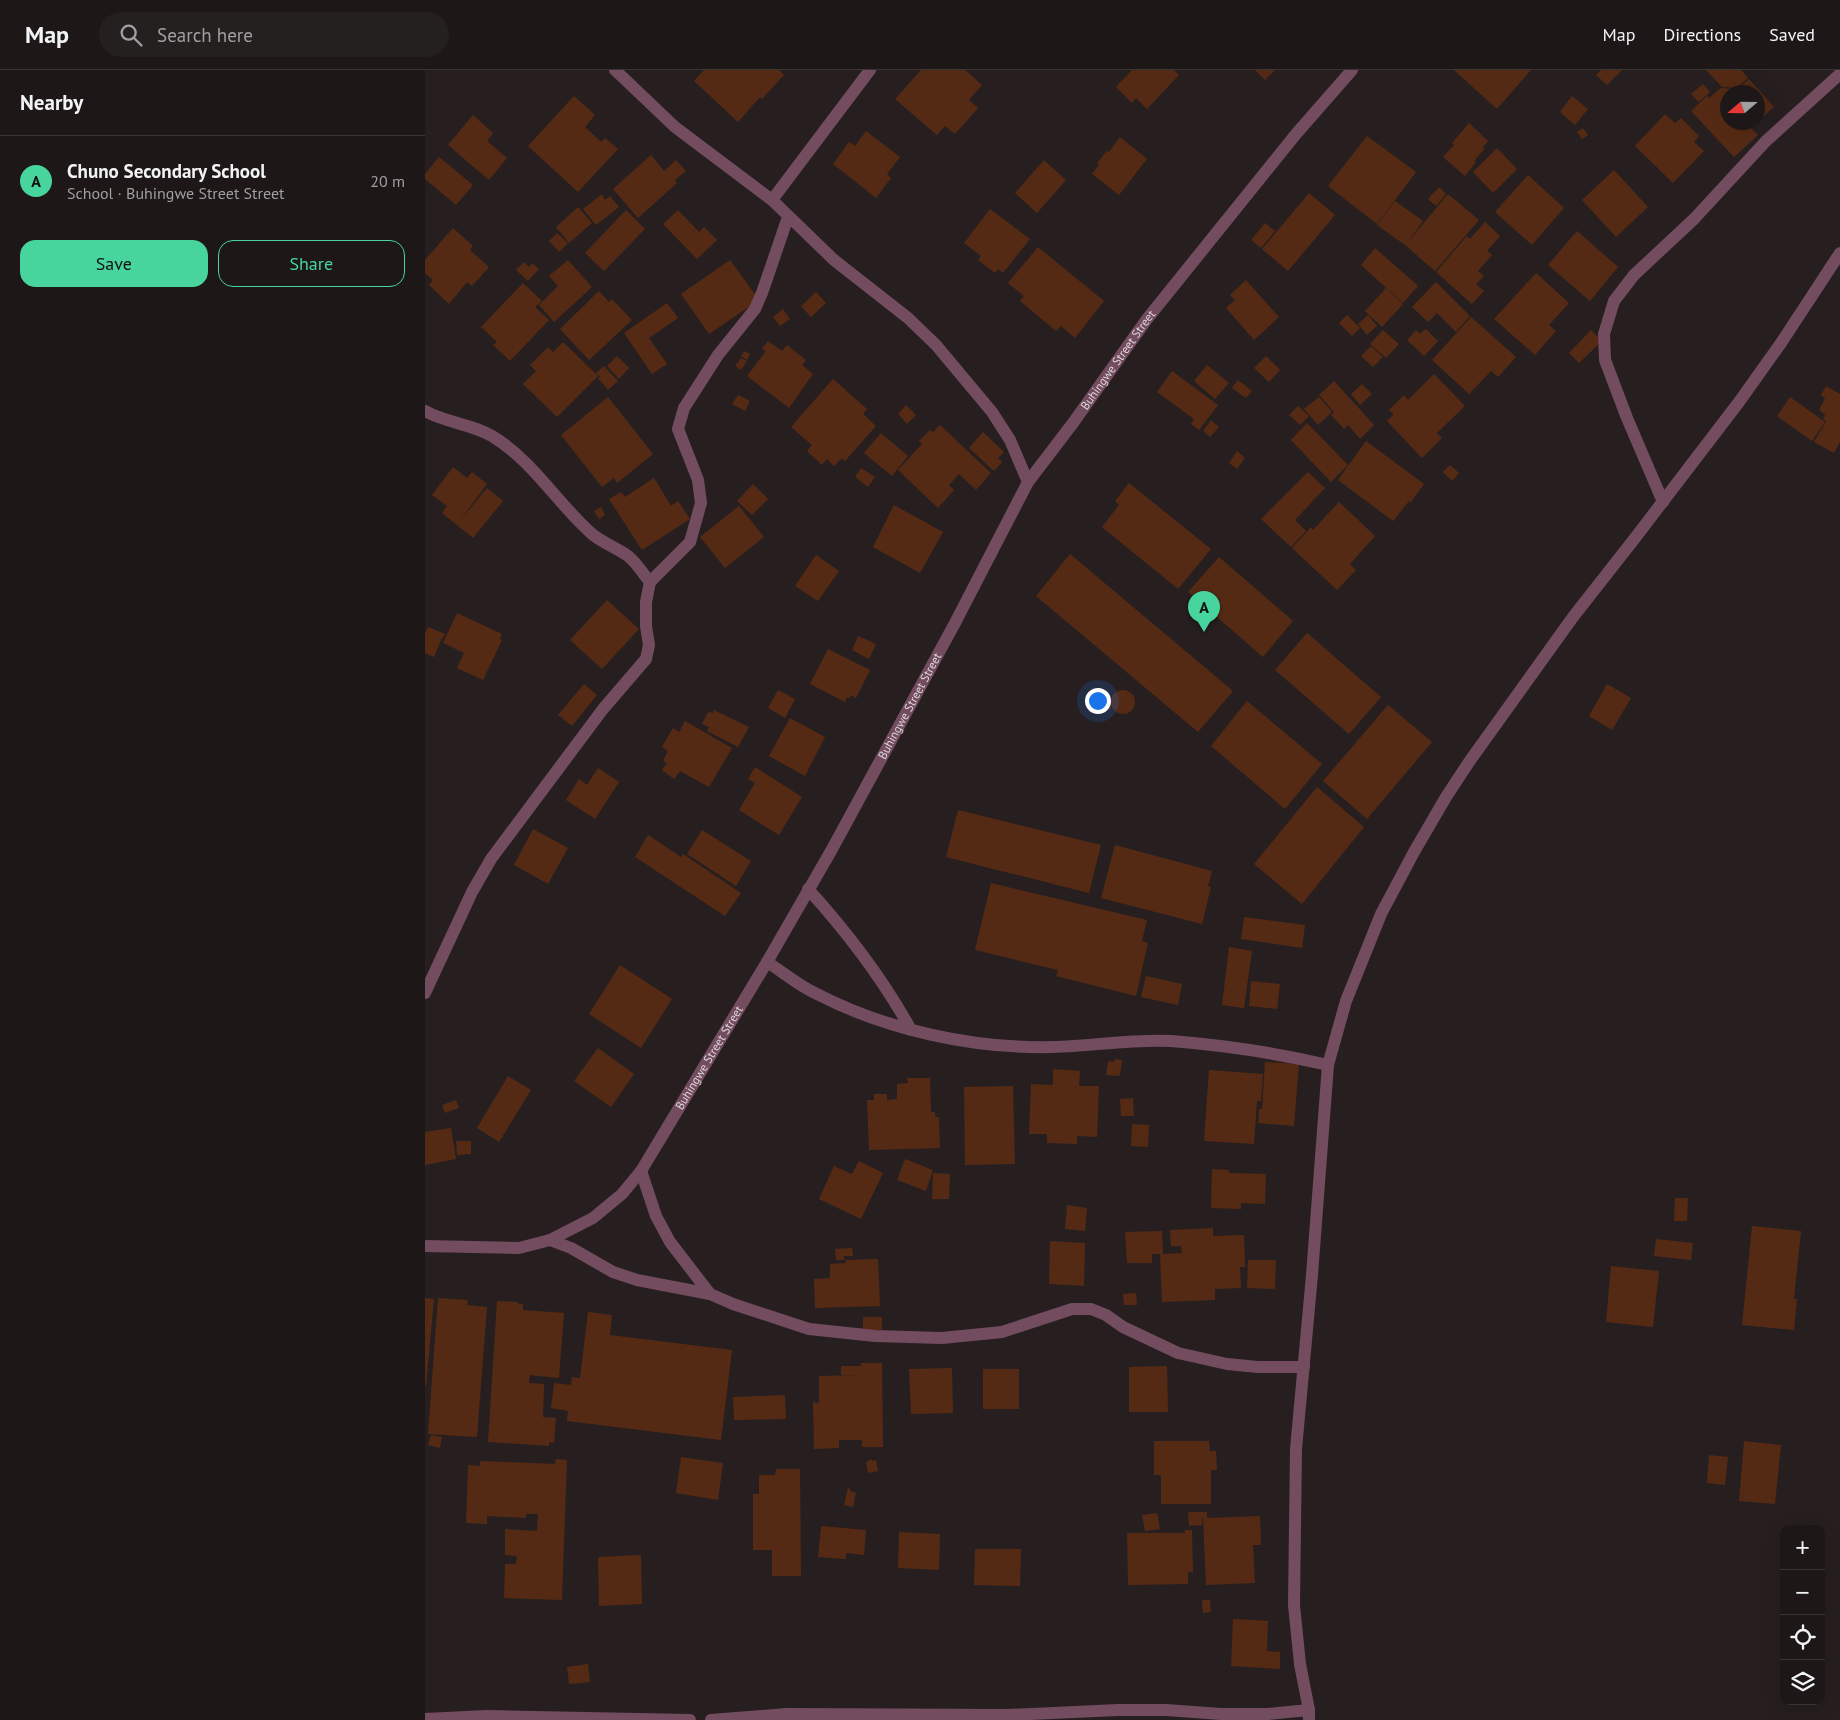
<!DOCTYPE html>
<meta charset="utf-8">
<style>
:root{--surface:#1d1717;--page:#252020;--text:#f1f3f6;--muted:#a09fa1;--line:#3b3636;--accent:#47d49d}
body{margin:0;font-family:"PT Sans",sans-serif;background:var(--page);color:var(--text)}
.controls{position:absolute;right:15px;bottom:15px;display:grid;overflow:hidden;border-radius:10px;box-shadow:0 5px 20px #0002}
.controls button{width:45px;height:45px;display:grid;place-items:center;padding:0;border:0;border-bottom:1px solid var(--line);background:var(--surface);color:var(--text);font:25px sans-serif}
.compass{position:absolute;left:1295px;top:15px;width:45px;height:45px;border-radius:50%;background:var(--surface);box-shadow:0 5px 20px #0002;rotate:250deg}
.you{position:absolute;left:672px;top:630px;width:18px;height:18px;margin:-12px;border:4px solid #fff;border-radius:50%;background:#1a73e8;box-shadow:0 0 0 8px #1a73e833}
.badge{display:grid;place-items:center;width:32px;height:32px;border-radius:50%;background:var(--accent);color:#111;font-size:16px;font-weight:700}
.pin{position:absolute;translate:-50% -41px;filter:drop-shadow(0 1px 2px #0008)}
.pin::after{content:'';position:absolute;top:26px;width:18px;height:15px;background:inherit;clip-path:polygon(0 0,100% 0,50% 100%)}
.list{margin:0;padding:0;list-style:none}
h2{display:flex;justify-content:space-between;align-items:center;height:65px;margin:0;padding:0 20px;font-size:21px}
h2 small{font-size:16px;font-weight:400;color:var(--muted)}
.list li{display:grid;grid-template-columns:32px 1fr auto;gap:15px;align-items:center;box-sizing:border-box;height:90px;padding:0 20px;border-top:1px solid var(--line)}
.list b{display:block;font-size:19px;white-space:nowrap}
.list p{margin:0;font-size:16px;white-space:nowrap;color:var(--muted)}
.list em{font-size:16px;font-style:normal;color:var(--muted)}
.actions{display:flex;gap:10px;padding:15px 20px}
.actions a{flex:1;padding:11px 0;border:1px solid var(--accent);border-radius:15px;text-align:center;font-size:18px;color:var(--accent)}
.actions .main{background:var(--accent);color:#111}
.icon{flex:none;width:28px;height:28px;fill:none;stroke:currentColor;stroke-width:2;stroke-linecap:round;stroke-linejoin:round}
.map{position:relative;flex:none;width:1415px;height:1650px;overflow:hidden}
header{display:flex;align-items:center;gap:30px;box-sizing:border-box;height:70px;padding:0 25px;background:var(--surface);border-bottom:1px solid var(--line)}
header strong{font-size:24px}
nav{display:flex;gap:28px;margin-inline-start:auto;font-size:18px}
.search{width:350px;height:45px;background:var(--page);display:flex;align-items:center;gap:12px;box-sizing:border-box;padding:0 18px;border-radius:28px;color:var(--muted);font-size:19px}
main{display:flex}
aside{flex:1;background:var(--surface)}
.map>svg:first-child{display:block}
.building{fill:#552a14}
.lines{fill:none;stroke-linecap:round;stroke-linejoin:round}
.minor{stroke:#734c60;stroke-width:12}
.labels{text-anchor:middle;stroke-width:4;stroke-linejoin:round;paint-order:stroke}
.street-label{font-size:12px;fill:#dcd6d6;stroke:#271f1f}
</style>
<header>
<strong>Map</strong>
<div class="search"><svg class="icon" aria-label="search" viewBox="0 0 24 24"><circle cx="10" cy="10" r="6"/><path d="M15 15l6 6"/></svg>Search here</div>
<nav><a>Map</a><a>Directions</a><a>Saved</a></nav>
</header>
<main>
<aside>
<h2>Nearby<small></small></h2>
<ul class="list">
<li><span class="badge">A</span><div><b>Chuno Secondary School</b><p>School · Buhingwe Street Street</p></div><em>20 m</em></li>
</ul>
<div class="actions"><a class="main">Save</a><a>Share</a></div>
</aside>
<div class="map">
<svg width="1415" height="1650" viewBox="0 0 1415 1650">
<rect width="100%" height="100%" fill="#271f1f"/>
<!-- building -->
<g class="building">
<path d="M279 0H354L359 5 337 29 335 27 313 52 269 11Z"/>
<path d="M496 0H540L557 15 544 30 553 38 530 64 520 56 512 65 470 29Z"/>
<path d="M707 0H749L754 5 722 39 711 28 707 33 691 17Z"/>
<path d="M830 0H850L840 10Z"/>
<path d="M1029 0H1106L1072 39Z"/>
<path d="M1176 0H1197L1182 15 1171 5Z"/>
<path d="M1281 0H1316L1323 8 1312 18 1297 17Z"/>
<path d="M1324 9 1349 37 1332 52V22H1302V52H1332L1326 58 1333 65 1309 87 1266 41 1282 26 1284 28 1296 18 1313 19Z"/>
<path d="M1278 14 1285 22 1274 32 1266 24Z"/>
<path d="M149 26 170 45 160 57 176 72 180 68 193 79 153 122 103 76Z"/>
<path d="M1147 26 1163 39 1150 55 1135 42Z"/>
<path d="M1240 44 1250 53 1256 48 1274 66 1269 72 1279 81 1248 113 1210 76Z"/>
<path d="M48 45 68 63 62 71 82 88 64 110 23 75Z"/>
<path d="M1044 53 1063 71 1058 77 1060 78 1049 91 1051 92 1040 106 1018 87 1029 75 1027 73Z"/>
<path d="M1158 58 1163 65 1157 69 1152 62Z"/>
<path d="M441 61 475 87 462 104 466 108 451 128 408 94 424 72 430 76Z"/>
<path d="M942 66 991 102 952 154 903 116Z"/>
<path d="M695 67 722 89 694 125 667 104 674 95 672 93 682 81 684 82Z"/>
<path d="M1072 78 1092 99 1068 123 1048 102Z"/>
<path d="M226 85 239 101 251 90 261 101 250 110 252 113 213 148 188 119Z"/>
<path d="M14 87 48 115 31 135 0 109V104Z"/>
<path d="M619 90 641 110 612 143 590 123Z"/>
<path d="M1189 100 1223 137 1191 167 1157 130Z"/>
<path d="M1103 105 1139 138 1107 175 1070 142Z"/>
<path d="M1014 117 1021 124 1011 136 1003 129Z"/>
<path d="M884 123 910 145 863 201 837 179Z"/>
<path d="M177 124 180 130 185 126 194 137 171 155 158 139Z"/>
<path d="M1023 124 1054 150 1010 201 980 175 952 155 970 131 998 151 982 173Z"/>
<path d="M153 137 167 153 144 173 131 157Z"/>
<path d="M565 139 605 169 578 203 573 199 570 203 553 190 556 186 539 173Z"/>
<path d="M201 140 220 159 179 201 160 183Z"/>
<path d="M253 140 274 162 279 157 292 170 272 189 238 154Z"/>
<path d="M1060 152 1075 166 1062 181 1067 185 1053 201 1059 206 1051 214 1059 221 1047 234 1011 202 1042 166 1045 169Z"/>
<path d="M840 153 850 161 836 178 826 170Z"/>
<path d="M28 158 48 176 45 180 64 197 47 216 42 212 24 234 4 215 8 210 0 203V190Z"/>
<path d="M1152 161 1193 197 1165 231 1123 195Z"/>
<path d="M132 163 143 173 134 182 124 171Z"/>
<path d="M613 177 679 231 650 268 636 256 631 261 595 231 599 226 583 213Z"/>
<path d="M950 178 993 216 978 233 936 195Z"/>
<path d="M143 190 167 217 129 252 114 235 133 216 124 206Z"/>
<path d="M305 190 334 230 284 264 256 224Z"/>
<path d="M99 192 104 197 107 193 114 199 103 211 91 200Z"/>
<path d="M1111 203 1144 233 1124 255 1131 261 1110 285 1069 249Z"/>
<path d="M821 210 854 247 829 270 801 238 810 230 805 225Z"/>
<path d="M1011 212 1045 246 1031 262 1012 243 1003 252 987 237Z"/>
<path d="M98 213 117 231 110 237 124 250 85 291 68 275 72 272 56 257Z"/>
<path d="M961 218 978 234 957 257 940 241Z"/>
<path d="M174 221 184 232 187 229 207 250 164 290 135 259Z"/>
<path d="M391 222 401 233 386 247 376 236Z"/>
<path d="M242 233 253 248 224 268 242 294 227 304 199 263Z"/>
<path d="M358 239 365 249 355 256 348 247Z"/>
<path d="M922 245 935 258 927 266 914 253Z"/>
<path d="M943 245 952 256 942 265 933 254Z"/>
<path d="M1046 247 1091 287 1073 307 1066 301 1044 324 1007 290Z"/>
<path d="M1001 259 1013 271 999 286 982 270 991 260 995 264Z"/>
<path d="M958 260 974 274 961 288 945 274Z"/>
<path d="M1166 260 1177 271 1154 293 1144 283Z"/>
<path d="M343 271 357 281 362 275 381 290 377 295 388 304 364 338 322 306 341 281 337 279Z"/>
<path d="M138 272 173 306 132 347 98 314 111 301 105 295 123 277 128 282Z"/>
<path d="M946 276 958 287 948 297 936 286Z"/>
<path d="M319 281 325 284 322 290 316 286Z"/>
<path d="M192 286 204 298 194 309 182 296Z"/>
<path d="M841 286 855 300 844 312 829 298Z"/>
<path d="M316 288 322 291 316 300 310 296Z"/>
<path d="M782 295 804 313 790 329 769 311Z"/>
<path d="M179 296 193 311 183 320 173 308 175 307 171 303Z"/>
<path d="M747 301 793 335 774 360 766 354 769 349 732 322Z"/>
<path d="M1009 304 1040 336 1012 363 1017 368 997 388 962 351 969 344 964 340 979 325 983 330Z"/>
<path d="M408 309 442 339 438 344 451 356 420 391 417 388 409 396 402 389 397 395 382 381 387 375 366 357Z"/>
<path d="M813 310 827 321 821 328 807 318Z"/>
<path d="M909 311 949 355 935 369 923 355 919 359 906 345 909 342 894 325Z"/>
<path d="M937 314 947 324 935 335 926 324Z"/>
<path d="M1401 316 1415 324V372L1409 383 1389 372 1403 348 1401 351 1398 349 1400 344 1394 340 1400 328 1396 325Z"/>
<path d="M313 325 325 331 320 341 307 334Z"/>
<path d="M183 327 228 384 192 413 189 408 177 417 136 365Z"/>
<path d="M894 327 907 342 893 355 879 339Z"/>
<path d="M1365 327 1400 352 1387 371 1352 346Z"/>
<path d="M481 335 491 345 482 354 473 344Z"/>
<path d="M873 336 884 346 875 355 864 345Z"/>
<path d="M786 350 794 357 785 367 778 361Z"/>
<path d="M882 353 923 395 906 412 866 370Z"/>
<path d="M515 355 566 403 551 420 534 404 524 415 529 420 513 438 473 400 497 374 494 371 505 360 508 362Z"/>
<path d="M558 362 579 382 573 388 577 392 569 401 544 378Z"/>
<path d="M456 363 483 386 467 406 439 383Z"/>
<path d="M941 371 999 414 985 433 984 431 968 451 913 410Z"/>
<path d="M812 381 820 388 812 399 804 393Z"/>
<path d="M1025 395 1034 403 1027 411 1018 402Z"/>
<path d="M28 397 42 408 47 402 62 414 34 452 62 418 78 431 48 468 17 443 22 436 7 425Z"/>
<path d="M436 398 450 407 443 417 430 407Z"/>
<path d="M883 402 900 418 870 450 881 461 866 477 836 449Z"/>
<path d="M229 408 246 436 253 431 265 449 217 480 184 429 196 422 200 427Z"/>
<path d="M704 413 786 479 753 519 677 457 694 435 690 431Z"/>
<path d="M328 414 343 429 327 445 312 431Z"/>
<path d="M914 432 950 466 925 494 931 500 912 520 867 478 886 457 888 460Z"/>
<path d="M469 435 518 462 495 503 448 477Z"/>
<path d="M314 436 339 467 300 498 275 467Z"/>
<path d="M176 437 180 445 174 449 169 441Z"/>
<path d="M645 484 808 621 773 662 611 526Z"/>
<path d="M391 485 414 501 393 531 370 516Z"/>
<path d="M794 487 868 551 838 587 763 522Z"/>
<path d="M182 530 214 559 177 599 145 570Z"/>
<path d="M32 543 77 564 75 569 77 570 58 610 32 598 39 583 18 573Z"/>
<path d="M3 557 20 564 18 568H17L9 587 0 583V563Z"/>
<path d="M882 563 956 627 924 664 850 600Z"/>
<path d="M433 566 451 574 444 589 427 580Z"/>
<path d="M403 579 445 600 431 628 426 625 425 628 422 627 420 632 385 614Z"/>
<path d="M159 614 172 625 147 656 133 645Z"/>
<path d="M1182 614 1206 628 1187 660 1164 646Z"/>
<circle cx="698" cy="632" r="12"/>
<path d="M353 620 370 629 360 648 343 638Z"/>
<path d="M822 631 897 694 860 739 786 676Z"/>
<path d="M684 634 686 639 674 644 672 639Z"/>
<path d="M963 635 1007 672 942 749 898 711Z"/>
<path d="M289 640 324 657 313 677 282 661 284 657 277 654 283 642 288 643Z"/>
<path d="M365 648 400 667 380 706 344 686Z"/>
<path d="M260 651 307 678 284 717 255 701 249 709 237 700 242 693 238 691 243 681 237 677 248 658 254 662Z"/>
<path d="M330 697 377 727 354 765 314 740 330 713 323 709Z"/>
<path d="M173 698 194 712 170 749 141 730 154 709 162 715Z"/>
<path d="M892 717 939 757 877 834 829 794Z"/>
<path d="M533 740 676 775 664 823 521 787Z"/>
<path d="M108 759 143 778 123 814 89 795Z"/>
<path d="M277 760 326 791 311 816 262 784Z"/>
<path d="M223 765 256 787 258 784 316 823 300 846 210 787Z"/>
<path d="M690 775 787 801 783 816 786 817 777 854 676 828Z"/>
<path d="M566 813 722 850 717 871 723 873 711 926 631 906 633 900 550 880Z"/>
<path d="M819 847 880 855 877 878 816 869Z"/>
<path d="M804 877 827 881 819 938 797 935Z"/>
<path d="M195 895 247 929 216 978 164 944Z"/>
<path d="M721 906 757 914 753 935 716 927Z"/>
<path d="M826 911 855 914 852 939 824 936Z"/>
<path d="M173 978 209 1004 186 1037 149 1011Z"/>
<path d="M690 989 697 990 695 1006 681 1005 683 991 689 992Z"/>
<path d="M840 992 874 994 869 1056 833 1053 834 1039H837Z"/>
<path d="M628 999 655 1001 654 1016H674L672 1067 652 1066V1074L622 1073V1064H604L606 1014 628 1015Z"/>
<path d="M784 1000 838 1004 836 1031H832L829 1074 779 1071Z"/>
<path d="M83 1006 106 1020 74 1072 52 1058Z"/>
<path d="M482 1008H505L506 1042H510V1047H514L515 1078 444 1080 442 1030H449V1024H462V1030L472 1029V1014L483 1013Z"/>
<path d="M588 1016 590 1094 540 1095 539 1017Z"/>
<path d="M708 1028 709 1046H696L695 1029Z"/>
<path d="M31 1030 34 1038 20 1043 17 1035Z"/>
<path d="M707 1054 724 1055 723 1077 706 1076Z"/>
<path d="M26 1058 31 1089 0 1095V1062Z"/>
<path d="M31 1071H46V1084L32 1085Z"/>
<path d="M480 1089 508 1100 501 1121 472 1110Z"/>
<path d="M434 1091 458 1103 436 1149 394 1129 409 1096 427 1104Z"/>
<path d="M787 1099 804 1100V1103L841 1104 840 1134 816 1133V1139L786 1138Z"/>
<path d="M508 1103 525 1104 524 1129H507Z"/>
<path d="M1250 1128H1263L1262 1151H1249Z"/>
<path d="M642 1135 662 1138 660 1161 640 1159Z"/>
<path d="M1327 1156 1376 1161 1369 1229H1372L1369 1260 1317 1255Z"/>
<path d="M788 1158V1166L819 1165 820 1197H815L816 1218 790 1219V1230L737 1232 735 1184H727V1193H702L700 1162 737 1161 738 1184 757 1183 756 1176H746L745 1160Z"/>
<path d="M1231 1169 1268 1173 1266 1190 1229 1186Z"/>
<path d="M625 1171 660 1173 659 1216 624 1214Z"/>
<path d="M427 1178 428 1186H419V1190H411L410 1179Z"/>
<path d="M453 1189 455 1236 390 1238 389 1209 405 1208V1194L421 1193 420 1190Z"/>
<path d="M823 1190H851L850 1219 822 1218Z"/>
<path d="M1186 1196 1234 1201 1228 1257 1181 1252Z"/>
<path d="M711 1223 712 1235H699L698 1224Z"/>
<path d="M0 1228 9 1229 1 1316H0Z"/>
<path d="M13 1228 43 1230 42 1235 62 1237 52 1367 3 1364Z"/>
<path d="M72 1231 93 1232V1234H98V1240L139 1243 134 1308 105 1305 104 1313 119 1314 118 1347 131 1348 129 1373 124 1372V1376L63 1372Z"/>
<path d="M163 1242 187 1245 185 1265 307 1280 296 1370 142 1351 143 1341 126 1338 129 1313 146 1315 147 1307 155 1308Z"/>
<rect x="438" y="1247" width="19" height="13"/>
<path d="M436 1293H457L458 1377H437V1370H414V1378L389 1379 388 1332 394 1333V1306L436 1305H416V1296H436Z"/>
<path d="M742 1296 743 1342H704V1297Z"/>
<path d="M527 1298 528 1343 486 1344 484 1299Z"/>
<rect x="558" y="1299" width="36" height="40"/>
<path d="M360 1325 361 1349 309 1350 308 1327Z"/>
<path d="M6 1365 17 1367 15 1378 3 1375Z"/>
<path d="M729 1371H784L785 1381H791L792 1400H786V1434H736V1405H729Z"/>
<path d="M1319 1371 1356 1375 1350 1434 1314 1431Z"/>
<path d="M1284 1385 1303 1387 1300 1415 1282 1413Z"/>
<path d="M256 1387 298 1393 293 1430 251 1423Z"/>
<path d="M131 1389 142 1390 137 1530 79 1528 80 1494H91L92 1486 80 1485V1459L112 1461 113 1444H101V1448L62 1446V1454L41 1453 43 1395 55 1396V1391L130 1394Z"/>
<path d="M447 1389V1391L451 1390 453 1401 443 1403 441 1392Z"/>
<path d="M351 1399H375L376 1506H347V1480H328V1424H334V1405H350Z"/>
<path d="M423 1418 425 1419V1421L431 1423 428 1437 419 1435Z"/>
<path d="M763 1442H782V1448L835 1446 836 1475H828L830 1513 781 1515 778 1448H777V1455L764 1456Z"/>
<path d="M732 1443 735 1459 720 1461 717 1445Z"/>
<path d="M396 1456 441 1460 439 1485 421 1483V1489L393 1487Z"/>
<path d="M760 1460H767L768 1502H763V1514L703 1515 702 1463H760Z"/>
<path d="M474 1462 515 1464 514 1500 473 1498Z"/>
<path d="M550 1479H596L595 1516 549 1515Z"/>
<path d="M216 1485 217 1534 174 1536 173 1487Z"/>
<path d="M777 1530H785L786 1542 778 1543Z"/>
<path d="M808 1549 843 1551 842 1581 855 1582V1599L806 1596Z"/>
<path d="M163 1594 165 1612 144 1614 142 1597Z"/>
</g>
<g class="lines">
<!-- minor -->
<g class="minor">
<path d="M190 0 250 57 347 130 409 190 483 248 511 275 567 342 585 370 603 412"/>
<path d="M347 130 445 0"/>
<path d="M0 341C21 353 47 354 67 366 107 390 133 434 167 464 178 473 192 478 203 486 212 493 218 504 225 512"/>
<path d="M1238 432 1202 348 1180 290 1179 264 1189 231 1209 205 1269 149 1341 71 1415 4"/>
<path d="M383 819C422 862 458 909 486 960"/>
<path d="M342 892C358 902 373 915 390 923 461 960 548 979 628 977 667 976 707 969 746 971 798 975 851 983 903 995"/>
<path d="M0 923 47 822 66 789 178 639 221 589 224 575 221 556V532L225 512 265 472 276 433 273 410 253 359 259 338 293 285 330 239 337 223 363 147"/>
<path d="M216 1101 231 1146 245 1172 285 1224 308 1234 384 1259 450 1266 517 1268 577 1262 647 1239H666L681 1245 698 1257 753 1283 802 1294 833 1297H879"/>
<path d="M125 1170 146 1178 188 1202 212 1210 285 1224"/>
<path id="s1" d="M0 1176 94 1178 125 1170 168 1148 197 1124 216 1101 342 892 406 781 530 553 603 412 648 353 722 249 871 64 927 0"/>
<path d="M0 1649 62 1646 265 1650"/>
<path d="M286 1650 361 1644 583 1645 693 1640H741L796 1644H843L884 1640"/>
<path d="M884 1650V1640L875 1594 869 1535 871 1379 887 1205 903 995 921 931 956 844 989 782 1021 727 1044 692 1148 547 1210 468 1314 332 1356 273 1415 183"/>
</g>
</g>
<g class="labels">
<!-- street labels -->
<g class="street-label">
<text dy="4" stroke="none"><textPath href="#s1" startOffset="1184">Buhingwe Street Street</textPath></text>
<text dy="4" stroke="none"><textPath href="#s1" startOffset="779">Buhingwe Street Street</textPath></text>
<text dy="4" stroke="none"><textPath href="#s1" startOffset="374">Buhingwe Street Street</textPath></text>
</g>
</g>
</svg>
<div class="controls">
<button>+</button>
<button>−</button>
<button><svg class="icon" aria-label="locate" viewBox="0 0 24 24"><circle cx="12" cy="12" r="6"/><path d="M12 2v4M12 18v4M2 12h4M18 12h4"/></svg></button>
<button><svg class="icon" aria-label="layers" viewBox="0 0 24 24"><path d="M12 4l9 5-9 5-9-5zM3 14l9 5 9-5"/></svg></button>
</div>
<svg class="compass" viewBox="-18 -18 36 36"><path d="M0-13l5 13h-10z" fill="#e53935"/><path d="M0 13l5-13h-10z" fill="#a09fa1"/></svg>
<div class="you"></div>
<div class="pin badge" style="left:779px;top:562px">A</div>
</div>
</main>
